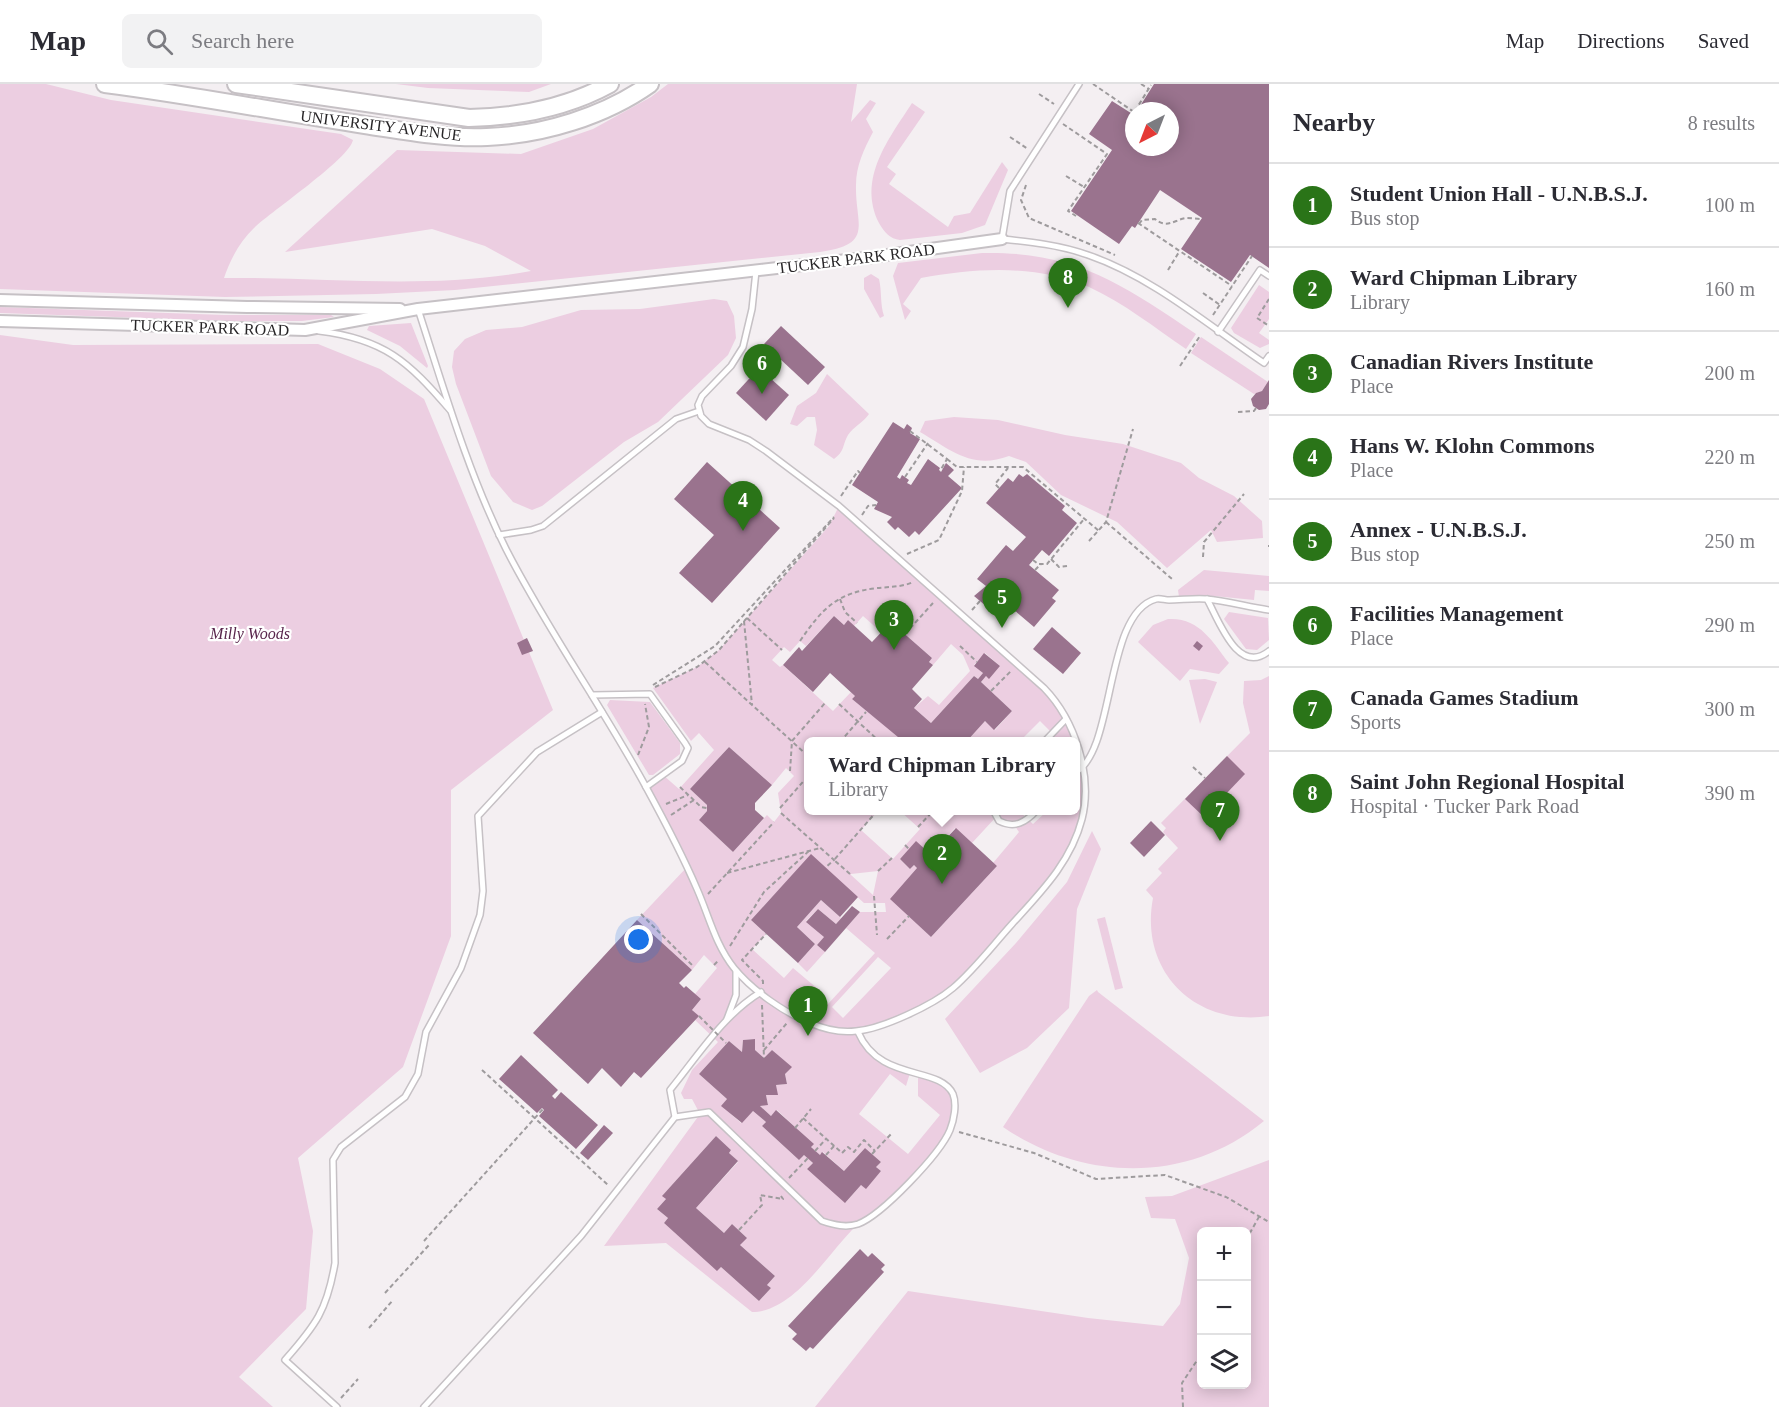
<!DOCTYPE html>
<meta charset="utf-8">
<style>
:root{--surface:#fff;--page:#f2f2f3;--text:#2b2b33;--muted:#7c7c81;--line:#e1e1e2;--accent:#2a7418}
body{margin:0;font-family:Georgia,serif;background:var(--page);color:var(--text)}
.controls{position:absolute;right:18px;bottom:18px;display:grid;overflow:hidden;border-radius:9px;box-shadow:0 3px 15px #0003}
.controls button{width:54px;height:54px;display:grid;place-items:center;padding:0;border:0;border-bottom:2px solid var(--line);background:var(--surface);color:var(--text);font:30px sans-serif}
.compass{position:absolute;left:1125px;top:18px;width:54px;height:54px;border-radius:50%;background:var(--surface);box-shadow:0 3px 15px #0003;rotate:222deg}
.you{position:absolute;left:639px;top:856px;width:21px;height:21px;margin:-15px;border:4px solid #fff;border-radius:50%;background:#1a73e8;box-shadow:0 0 0 9px #1a73e833}
.badge{display:grid;place-items:center;width:39px;height:39px;border-radius:50%;background:var(--accent);color:#fff;font-size:20px;font-weight:700}
.pin{position:absolute;translate:-50% -50px;filter:drop-shadow(0 2px 3px #0008)}
.pin::after{content:'';position:absolute;top:32px;width:21px;height:18px;background:inherit;clip-path:polygon(0 0,100% 0,50% 100%)}
.popup{position:absolute;left:804px;top:653px;width:276px;height:78px;box-sizing:border-box;display:grid;place-content:center;border-radius:9px;background:var(--surface);filter:drop-shadow(0 2px 4px #0005);font-size:20px;white-space:nowrap;color:var(--muted)}
.popup b{font-size:22px;color:var(--text)}
.popup::after{content:'';position:absolute;left:50%;top:100%;margin-left:-12px;border:12px solid transparent;border-top-color:var(--surface)}
.list{margin:0;padding:0;list-style:none}
h2{display:flex;justify-content:space-between;align-items:center;height:78px;margin:0;padding:0 24px;font-size:26px}
h2 small{font-size:20px;font-weight:400;color:var(--muted)}
.list li{display:grid;grid-template-columns:39px 1fr auto;gap:18px;align-items:center;box-sizing:border-box;height:84px;padding:0 24px;border-top:2px solid var(--line)}
.list b{display:block;font-size:22px;white-space:nowrap}
.list p{margin:0;font-size:20px;white-space:nowrap;color:var(--muted)}
.list em{font-size:20px;font-style:normal;color:var(--muted)}
.icon{flex:none;width:33px;height:33px;fill:none;stroke:currentColor;stroke-width:2;stroke-linecap:round;stroke-linejoin:round}
.map{position:relative;flex:none;width:1269px;height:1323px;overflow:hidden}
header{display:flex;align-items:center;gap:36px;box-sizing:border-box;height:84px;padding:0 30px;background:var(--surface);border-bottom:2px solid var(--line)}
header strong{font-size:28px}
nav{display:flex;gap:33px;margin-inline-start:auto;font-size:21px}
.search{width:420px;height:54px;background:var(--page);display:flex;align-items:center;gap:15px;box-sizing:border-box;padding:0 21px;border-radius:9px;color:var(--muted);font-size:22px}
main{display:flex}
aside{flex:1;background:var(--surface)}
.map>svg:first-child{display:block}
.green{fill:#eccee1;fill-rule:evenodd}
.building{fill:#9a738e}
.lines{fill:none;stroke-linecap:round;stroke-linejoin:round}
.lane-casing{stroke:#c6c1c5;stroke-width:8}
.street-casing{stroke:#c6c1c5;stroke-width:14}
.secondary-casing{stroke:#c6c1c5;stroke-width:20}
.path{stroke:#9e9b9d;stroke-width:2;stroke-dasharray:4.5 3;stroke-linecap:butt}
.lane{stroke:#fff;stroke-width:5}
.street{stroke:#fff;stroke-width:10}
.secondary{stroke:#fff;stroke-width:16}
.path-bridge{stroke:#9e9b9d;stroke-width:2;stroke-dasharray:4.5 3;stroke-linecap:butt}
.labels{text-anchor:middle;stroke-width:4.5;stroke-linejoin:round;paint-order:stroke}
.street-label{font-size:16px;fill:#272527;stroke:#fff}
.park-label{font-size:16px;font-style:italic;fill:#59264c;stroke:#fff}
</style>
<header>
<strong>Map</strong>
<div class="search"><svg class="icon" aria-label="search" viewBox="0 0 24 24"><circle cx="10" cy="10" r="6"/><path d="M15 15l6 6"/></svg>Search here</div>
<nav><a>Map</a><a>Directions</a><a>Saved</a></nav>
</header>
<main>
<div class="map">
<svg width="1269" height="1323" viewBox="0 0 1269 1323">
<rect width="100%" height="100%" fill="#f4eff2"/>
<!-- green -->
<g class="green">
<path d="M0 0H46L111 16 341 50 353 56C349 75 273 126 254 144 240 157 230 176 224 194 326 193 430 206 531 187L485 162 432 145 285 168 397 66 521 70 593 45 651 13 668 0H857L851 38 870 16 876 19 866 35 873 48C864 65 856 82 856 101 855 141 875 160 820 168L455 206 376 210 225 213 0 205Z"/>
<path d="M396 0H551L529 8 428 4Z"/>
<path d="M912 19 925 28 887 83 896 90 889 100 948 143 954 132 970 129 1002 78 1008 86 985 141 962 149 900 156C890 155 884 148 879 139 857 94 889 55 912 19Z"/>
<path d="M982 169C1075 167 1122 200 1196 250L1186 265C1155 244 1124 219 1089 203 1036 180 976 184 921 194L903 220 911 227 905 236 893 192 898 179Z"/>
<path d="M871 190 879 195C882 208 880 220 884 232L880 234 864 205V194Z"/>
<path d="M1259 201 1269 208V235L1259 249 1269 256V260L1260 264 1234 249 1231 244Z"/>
<path d="M714 215 727 217 734 232 736 254 728 271 658 338 624 358 542 422 532 426 513 418 491 392 456 300 452 283 454 267 465 255 486 246 522 243 581 226 640 225Z"/>
<path d="M0 223 224 231H331L334 233 302 237H230L0 229Z"/>
<path d="M411 239 428 282 427 284 400 262 367 246 369 242Z"/>
<path d="M0 251 73 261 318 260 380 285 424 315 553 626 451 706V852L403 983 298 1074 313 1147 306 1225 239 1293 273 1323H0Z"/>
<path d="M1201 253 1268 298 1262 307 1254 310 1191 269Z"/>
<path d="M827 290 869 330C864 338 853 343 848 351 842 362 845 367 834 375L814 361 817 346 815 333H807L797 342 790 340 797 322 816 309Z"/>
<path d="M954 333 998 336 1065 351 1123 360 1181 379 1199 394 1234 412 1262 437 1263 454 1217 458 1211 446 1167 484 1117 438 1061 411 1026 378 1009 372C972 386 951 366 920 348L925 337Z"/>
<path d="M839 422 941 510 1054 614 1079 667 1085 702 1082 737 1060 785 963 895 931 918 858 948C867 971 887 981 910 989L906 1002 890 990 859 1030 908 1070 940 1031 918 1012V991C933 994 943 998 953 1010 955 1022 955 1034 950 1046 933 1085 888 1113 858 1140 829 1167 795 1228 752 1228L666 1159 604 1162 700 1030 692 1015H684L681 1009 692 986 718 958 695 936 698 932 692 926 701 915 695 910 717 884 704 871 692 886 637 836 687 783 646 703 663 691 679 705 714 666 699 649 691 657 653 604 697 583 719 566 829 442ZM834 532 844 541 848 536 854 542 863 532 881 548 891 537 895 539 900 535 905 539 899 545 932 574 929 578 933 581 951 560 963 571 970 587 939 621 928 612 914 624 931 639 974 592 978 595 983 589 974 581 985 569 1000 582 989 594 986 592 981 598 1012 627 995 646 985 637 966 657H1020L1040 637 1052 649 1045 657 1076 658V726L1047 727 1033 740 1019 727H900L920 745 893 775 861 746 878 727 808 726V658L904 657 852 615 855 612 851 608 833 627 783 581 780 583 772 576 784 563 790 568 800 557 806 562ZM729 663 772 701 786 684 794 692 778 709 781 729 774 738 767 731 733 768 699 736 707 727V721L690 705ZM996 733 1007 741H1014L1019 748 993 779 997 782 931 853 891 815 917 784 914 781 910 785 900 775 916 758 927 767 924 771 928 774 955 744 972 759ZM811 771 864 819H885L886 828H860L846 844 875 869 828 920 815 909 818 905 793 884 784 894 752 865 766 850 751 836ZM878 787 873 811 851 791V790ZM878 873 891 884 843 934 832 923ZM737 887 761 908 726 938 736 911ZM755 955V966L764 974 772 966 791 983 785 990 787 1000 776 1001 777 1010 766 1011 768 1020 760 1022 771 1032 777 1026 813 1060 811 1063 820 1071 823 1068 844 1087 865 1064 881 1078 876 1083 881 1087 866 1104 861 1101 846 1118 807 1085 813 1079 804 1071 799 1076 762 1042 766 1038 753 1027 741 1039 722 1022 727 1015 699 990 729 957 742 968 743 956ZM716 1052 731 1066 729 1069 738 1078 696 1124 724 1149 732 1140 746 1153 740 1161 775 1192 767 1201 771 1204 759 1217 721 1183 717 1186 664 1139 668 1134 657 1125 666 1115 663 1111Z"/>
<path d="M1204 486 1269 492V507L1255 506 1254 516 1214 512 1179 513 1178 506Z"/>
<path d="M1229 528 1268 534 1269 556 1257 566 1246 565 1224 535Z"/>
<path d="M1168 535C1199 533 1212 557 1229 579L1219 590 1190 585 1180 597 1138 558 1153 541Z"/>
<path d="M1269 592V932C1196 943 1139 888 1153 814L1146 806 1162 789 1158 785 1178 764 1163 748 1166 744 1161 739 1250 649 1243 619 1244 597 1261 596Z"/>
<path d="M1205 595 1217 598 1200 640 1189 596Z"/>
<path d="M610 616 650 618 680 659V670L653 691H649L607 621Z"/>
<path d="M1092 747 1101 765 1077 825 1069 924 1027 964 980 989 945 935 1016 859 1067 798Z"/>
<path d="M821 816 841 834 836 840 818 825 806 837 824 853 817 861 825 868 807 888 798 879 815 860 797 843Z"/>
<path d="M1105 833 1123 904 1115 906 1097 835Z"/>
<path d="M1097 906 1098 908 1264 1037C1188 1100 1083 1098 1003 1043L1089 912Z"/>
<path d="M1269 1076V1323H815L908 1207 1088 1234 1163 1242 1180 1220 1189 1174 1175 1135 1151 1134 1145 1113 1172 1112ZM1202 1148H1246V1300H1202Z"/>
</g>
<!-- building -->
<g class="building">
<path d="M1154 0H1269V184L1250 171 1231 198 1181 165 1202 134 1160 106 1135 144 1132 142 1119 160 1071 127 1112 66 1089 50 1112 17 1134 31V63H1170V27H1137Z"/>
<path d="M781 242 825 283 808 301 764 260Z"/>
<path d="M759 284 789 311 766 337 736 309Z"/>
<path d="M1269 296V320L1266 325 1259 326 1253 322 1251 315 1256 309 1262 307Z"/>
<path d="M893 338 904 345 907 340 912 344 910 349 920 355 897 393 900 395 902 391 909 396 907 399 911 401 928 375 940 384 939 386 941 388 946 379 954 386 948 392 962 404 919 451 915 447 909 453 898 443 895 446 887 438 892 433 874 425 878 418 852 401Z"/>
<path d="M707 378 780 444 712 519 679 489 714 451 674 415Z"/>
<path d="M1019 390 1023 393 1027 390 1065 422 1062 426 1077 439 1049 472 1042 466 1029 481 1059 506 1052 514 1056 517 1034 543 993 508 990 511 993 514 986 522 974 512 986 502 977 495 1006 461 1013 467 1026 453 986 419 1008 394 1013 398Z"/>
<path d="M834 532 844 541 848 536 872 558 892 537 895 539 900 534 905 539 899 545 932 574 929 578 933 581 912 605 922 615 914 624 931 639 974 592 978 595 983 589 974 582 984 569 1000 582 989 595 986 592 981 598 1012 627 994 646 985 637 966 658H904L852 615 855 612 830 589 813 608 783 581 799 563 802 567Z"/>
<path d="M1052 543 1081 569 1063 590 1033 565Z"/>
<path d="M527 554 533 567 522 571 517 559Z"/>
<path d="M1197 557 1203 562 1199 567 1193 562Z"/>
<path d="M729 663 772 701 755 719V726L764 734 733 768 699 736 707 727V721L690 705Z"/>
<path d="M1227 672 1245 690 1204 733 1185 715Z"/>
<path d="M1151 737 1165 751 1144 773 1130 759Z"/>
<path d="M956 744 997 782 931 853 890 815 917 784 914 781 910 785 900 775 916 757 927 767 924 771 928 774Z"/>
<path d="M811 770 858 813 840 833 821 816 797 843 815 860 798 879 751 836Z"/>
<path d="M852 822 860 828 825 868 817 861 824 853 806 838 818 825 836 840Z"/>
<path d="M637 836 692 886 679 899 684 904 686 902 701 915 692 926 699 932 641 994 634 988 621 1003 602 984 588 1000 533 949Z"/>
<path d="M755 955V966L764 974 772 966 792 983 785 990 787 1000 776 1001 778 1011H766L768 1021 760 1022 771 1032 776 1026 814 1060 811 1063 820 1071 822 1068 844 1087 865 1064 881 1078 876 1083 881 1087 866 1105 861 1101 845 1119 807 1085 813 1079 804 1071 799 1076 762 1042 766 1038 753 1027 742 1039 721 1022 727 1015 699 990 729 957 742 968 743 956Z"/>
<path d="M521 971 558 1006 552 1012 555 1015 561 1008 598 1041 576 1065 539 1032 544 1026 542 1024 537 1029 499 995Z"/>
<path d="M604 1041 613 1049 588 1076 580 1069Z"/>
<path d="M716 1052 731 1066 729 1069 738 1077 696 1124 724 1149 732 1140 747 1154 740 1161 775 1192 767 1201 771 1204 759 1217 721 1183 717 1187 664 1139 668 1134 657 1125 666 1115 662 1112Z"/>
<path d="M860 1165 868 1173 872 1169 885 1181 881 1185 884 1188 813 1265 810 1263 806 1267 792 1255 797 1250 788 1242Z"/>
</g>
<g class="lines">
<!-- lane casing -->
<g class="lane-casing">
<g id="lane">
<path d="M1079 0 1010 107 1002 155C1031 158 1060 161 1088 171 1152 193 1208 241 1264 279L1269 272"/>
<path d="M418 225C444 305 468 389 506 465 548 547 602 622 646 703 664 736 682 770 697 805 709 832 715 860 734 884 752 906 783 928 810 939 824 945 840 949 856 947 882 945 933 921 953 904 975 885 993 861 1012 840 1041 808 1071 778 1082 735 1093 691 1075 636 1044 604L839 422 766 367 749 356 709 340 701 332 698 321 702 312 731 282 743 263 752 225 756 187"/>
<path d="M319 247C384 255 408 277 450 326"/>
<path d="M1218 248 1260 186 1269 192"/>
<path d="M499 451 531 446 543 442 676 335 699 327"/>
<path d="M1207 515C1219 537 1238 592 1269 567"/>
<path d="M592 611 650 610 685 659 688 664 682 677 646 703"/>
<path d="M1044 658 1066 635"/>
<path d="M1076 688C1116 665 1104 529 1156 515 1160 514 1165 516 1169 516 1181 516 1194 514 1206 515 1227 517 1248 523 1269 526"/>
<path d="M993 726 999 737C1015 745 1026 738 1037 726"/>
<path d="M727 935 736 911V887"/>
<path d="M675 1033 670 1006C697 973 724 930 761 908"/>
<path d="M337 1323 285 1276C316 1241 327 1226 335 1179L333 1076 341 1063 405 1013 418 990 426 948 461 884 480 831 483 807 478 732 537 668 602 628"/>
<path d="M424 1323 581 1152 675 1033 709 1028 822 1137C834 1141 846 1144 858 1140 882 1131 940 1070 950 1046 954 1036 957 1020 953 1010 939 981 880 999 858 948"/>
</g>
</g>
<!-- street casing -->
<g class="street-casing">
<g id="street">
<path d="M0 216 247 223 400 225"/>
<path d="M0 237 305 246 418 225 873 173 1002 155"/>
</g>
</g>
<!-- secondary casing -->
<g class="secondary-casing">
<g id="secondary">
<path d="M105 0C192 11 278 28 365 41 405 47 447 55 487 53 543 51 605 32 650 0"/>
<path d="M236 0 469 34C517 33 568 23 610 0"/>
</g>
</g>
<!-- path -->
<g class="path">
<path d="M1093 0 1134 28 1132 30"/>
<path d="M1141 0 1149 5"/>
<path d="M1039 10 1054 20"/>
<path d="M1135 27 1151 1"/>
<path d="M1063 40 1107 70 1068 127 1076 132"/>
<path d="M1010 53 1028 65"/>
<path d="M1066 92 1084 103"/>
<path d="M1026 101 1021 116 1029 134 1115 171"/>
<path d="M1138 139 1232 202"/>
<path d="M1139 140 1142 136 1155 135C1167 145 1174 136 1186 134 1191 134 1197 135 1201 135"/>
<path d="M1168 186 1179 168"/>
<path d="M1203 209 1220 221"/>
<path d="M1269 215 1257 234 1269 242"/>
<path d="M1213 231 1252 172"/>
<path d="M1180 282 1200 252"/>
<path d="M1238 328 1254 327 1256 324"/>
<path d="M910 347 947 375 940 387"/>
<path d="M947 375 957 383H1023L1099 447"/>
<path d="M905 393 928 359"/>
<path d="M999 404 995 400 1008 384"/>
<path d="M841 412 858 387 860 389"/>
<path d="M862 431 868 422 876 421"/>
<path d="M1106 438 1172 495"/>
<path d="M1089 457 1106 438 1133 345"/>
<path d="M1268 462H1269"/>
<path d="M907 470 939 456 962 407 964 383"/>
<path d="M1203 473 1204 458 1244 410"/>
<path d="M1051 475 1059 483 1067 482"/>
<path d="M1033 476 1038 480H1047L1084 435"/>
<path d="M1035 486 1041 480"/>
<path d="M840 515 845 528 857 539"/>
<path d="M972 526 980 517"/>
<path d="M747 534 782 566"/>
<path d="M744 537 752 621"/>
<path d="M905 550 933 519"/>
<path d="M800 557C822 525 836 509 877 504 888 503 903 503 913 498"/>
<path d="M960 562 977 578"/>
<path d="M705 578 808 672"/>
<path d="M653 601 715 562 834 433"/>
<path d="M655 603 697 583 719 566 834 434"/>
<path d="M991 607 1012 586"/>
<path d="M839 620 880 658"/>
<path d="M840 658 866 628"/>
<path d="M638 671 649 643 645 620"/>
<path d="M1193 683 1205 694"/>
<path d="M790 687 792 657 825 619"/>
<path d="M680 703 701 723 707 724"/>
<path d="M1224 712 1232 716"/>
<path d="M666 720 688 711"/>
<path d="M780 724 808 692"/>
<path d="M781 729 834 776 826 783"/>
<path d="M671 731 694 716"/>
<path d="M918 743 932 728"/>
<path d="M905 761 909 765"/>
<path d="M878 787 892 774"/>
<path d="M727 789 820 764"/>
<path d="M850 790 834 776 878 726"/>
<path d="M708 810 774 738"/>
<path d="M874 812 877 851"/>
<path d="M641 830 694 883"/>
<path d="M887 855 909 832"/>
<path d="M730 862 764 808 810 766"/>
<path d="M714 881 719 876"/>
<path d="M763 900V897L742 876 766 850"/>
<path d="M762 921 764 974"/>
<path d="M764 966 787 939"/>
<path d="M482 986 608 1101"/>
<path d="M803 1034 842 1069 848 1063 854 1068 864 1056 875 1067"/>
<path d="M795 1044 811 1025"/>
<path d="M959 1048 1034 1069 1096 1095 1165 1091 1226 1113 1269 1138"/>
<path d="M815 1067 826 1055"/>
<path d="M872 1070 892 1049"/>
<path d="M826 1071 834 1062"/>
<path d="M789 1094 808 1074"/>
<path d="M739 1146 762 1121 760 1111 783 1115 781 1112"/>
<path d="M1246 1156 1260 1131"/>
<path d="M424 1157 543 1025"/>
<path d="M385 1209 429 1161"/>
<path d="M369 1244 393 1216"/>
<path d="M341 1314 358 1295"/>
<path d="M1183 1323 1182 1299 1202 1269"/>
</g>
<!-- lane -->
<use href="#lane" class="lane"/>
<!-- street -->
<use href="#street" class="street"/>
<!-- secondary -->
<use href="#secondary" class="secondary"/>
<!-- path-bridge -->
<path class="path-bridge" d="M699 932 726 959"/>
</g>
<g class="labels">
<!-- street labels -->
<g class="street-label">
<text transform="translate(381 41) rotate(7)" y="6">UNIVERSITY AVENUE</text>
<text transform="translate(856 174) rotate(-7)" y="6">TUCKER PARK ROAD</text>
<text transform="translate(210 243) rotate(2)" y="6">TUCKER PARK ROAD</text>
</g>
<!-- park labels -->
<g class="park-label">
<text x="250" y="555">Milly Woods</text>
</g>
</g>
</svg>
<div class="controls">
<button>+</button>
<button>−</button>
<button><svg class="icon" aria-label="layers" viewBox="0 0 24 24"><path d="M12 4l9 5-9 5-9-5zM3 14l9 5 9-5"/></svg></button>
</div>
<svg class="compass" viewBox="-18 -18 36 36"><path d="M0-13l5 13h-10z" fill="#e53935"/><path d="M0 13l5-13h-10z" fill="#7c7c81"/></svg>
<div class="you"></div>
<div class="pin badge" style="left:808px;top:952px">1</div>
<div class="pin badge" style="left:942px;top:800px">2</div>
<div class="popup"><b>Ward Chipman Library</b>Library</div>
<div class="pin badge" style="left:894px;top:566px">3</div>
<div class="pin badge" style="left:743px;top:447px">4</div>
<div class="pin badge" style="left:1002px;top:544px">5</div>
<div class="pin badge" style="left:762px;top:310px">6</div>
<div class="pin badge" style="left:1220px;top:757px">7</div>
<div class="pin badge" style="left:1068px;top:224px">8</div>
</div>
<aside>
<h2>Nearby<small>8 results</small></h2>
<ul class="list">
<li><span class="badge">1</span><div><b>Student Union Hall - U.N.B.S.J.</b><p>Bus stop</p></div><em>100 m</em></li>
<li><span class="badge">2</span><div><b>Ward Chipman Library</b><p>Library</p></div><em>160 m</em></li>
<li><span class="badge">3</span><div><b>Canadian Rivers Institute</b><p>Place</p></div><em>200 m</em></li>
<li><span class="badge">4</span><div><b>Hans W. Klohn Commons</b><p>Place</p></div><em>220 m</em></li>
<li><span class="badge">5</span><div><b>Annex - U.N.B.S.J.</b><p>Bus stop</p></div><em>250 m</em></li>
<li><span class="badge">6</span><div><b>Facilities Management</b><p>Place</p></div><em>290 m</em></li>
<li><span class="badge">7</span><div><b>Canada Games Stadium</b><p>Sports</p></div><em>300 m</em></li>
<li><span class="badge">8</span><div><b>Saint John Regional Hospital</b><p>Hospital · Tucker Park Road</p></div><em>390 m</em></li>
</ul>
</aside>
</main>
